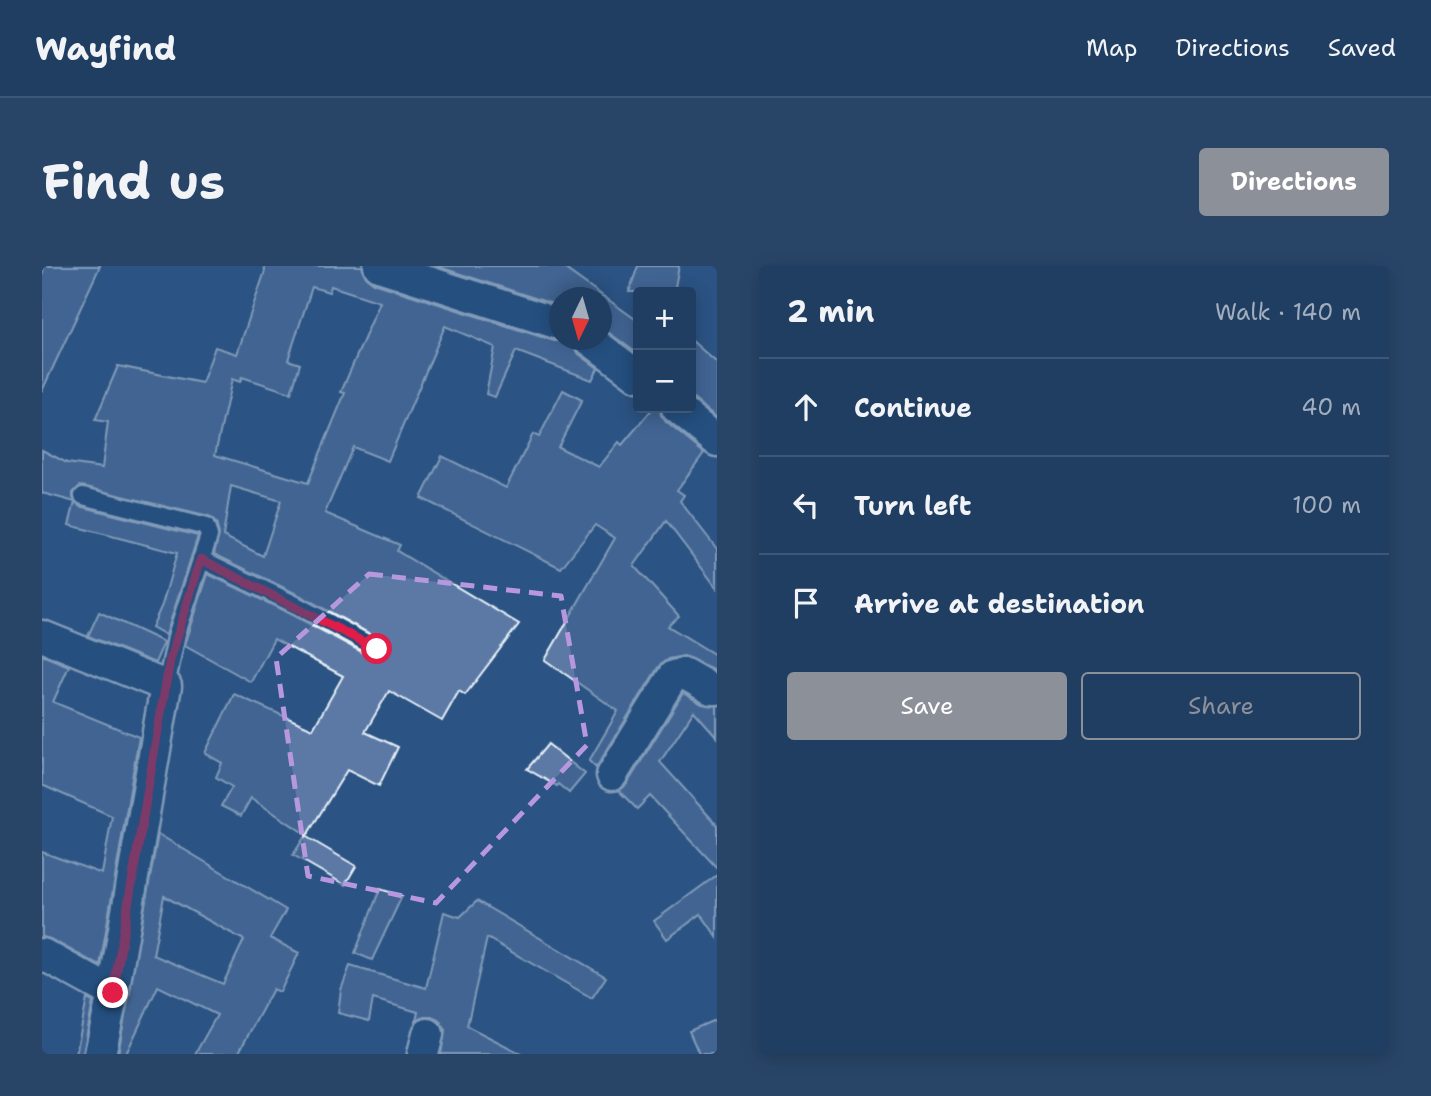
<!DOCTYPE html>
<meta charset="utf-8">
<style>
:root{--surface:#203e62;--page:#284568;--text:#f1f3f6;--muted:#a2aebe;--line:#3d5777;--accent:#8c9099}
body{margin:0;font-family:"Shantell Sans",sans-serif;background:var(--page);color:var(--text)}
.controls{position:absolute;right:21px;top:21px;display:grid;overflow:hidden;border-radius:7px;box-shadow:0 4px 18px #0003}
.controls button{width:63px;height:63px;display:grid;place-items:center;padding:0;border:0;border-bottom:2px solid var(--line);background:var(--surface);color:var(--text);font:35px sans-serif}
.compass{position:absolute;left:507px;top:21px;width:63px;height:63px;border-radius:50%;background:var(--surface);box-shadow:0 4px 18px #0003;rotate:185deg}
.stop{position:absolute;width:21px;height:21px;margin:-16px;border:5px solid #e11d48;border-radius:50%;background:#fff}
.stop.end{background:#e11d48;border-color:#fff;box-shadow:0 2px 7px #0008}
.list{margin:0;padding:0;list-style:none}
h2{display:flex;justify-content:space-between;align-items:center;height:91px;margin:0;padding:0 28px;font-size:30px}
h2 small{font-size:23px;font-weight:400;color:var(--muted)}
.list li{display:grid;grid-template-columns:46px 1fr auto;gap:21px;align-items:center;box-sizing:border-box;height:98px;padding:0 28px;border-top:2px solid var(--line)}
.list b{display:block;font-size:26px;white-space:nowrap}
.list em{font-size:23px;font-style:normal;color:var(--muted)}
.actions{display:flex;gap:14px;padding:21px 28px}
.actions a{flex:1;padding:16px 0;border:2px solid var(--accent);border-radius:7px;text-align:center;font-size:24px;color:var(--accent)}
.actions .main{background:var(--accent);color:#fff}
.icon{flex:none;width:38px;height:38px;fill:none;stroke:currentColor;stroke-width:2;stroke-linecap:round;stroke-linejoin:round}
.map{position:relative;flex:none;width:675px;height:788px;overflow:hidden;border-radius:7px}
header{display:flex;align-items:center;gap:42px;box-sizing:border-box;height:98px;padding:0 35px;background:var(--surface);border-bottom:2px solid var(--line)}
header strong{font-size:33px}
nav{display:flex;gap:38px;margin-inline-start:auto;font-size:24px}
.intro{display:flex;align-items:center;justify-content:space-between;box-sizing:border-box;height:168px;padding:0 42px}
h1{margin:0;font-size:49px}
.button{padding:18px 32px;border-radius:7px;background:var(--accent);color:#fff;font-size:24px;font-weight:700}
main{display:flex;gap:42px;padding:0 42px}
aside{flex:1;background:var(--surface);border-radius:7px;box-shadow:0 4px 18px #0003}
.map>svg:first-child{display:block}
.building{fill:#5b79a6;stroke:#e8f1f8;stroke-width:2;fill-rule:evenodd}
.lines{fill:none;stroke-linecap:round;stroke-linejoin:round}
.service-casing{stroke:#e8f1f8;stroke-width:21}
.minor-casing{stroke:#e8f1f8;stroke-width:35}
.service{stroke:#1f4a7a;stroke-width:16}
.minor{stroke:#1f4a7a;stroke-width:30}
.route{stroke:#e11d48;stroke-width:9}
.marked{fill:none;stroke:#b798de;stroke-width:5;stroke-dasharray:14 9;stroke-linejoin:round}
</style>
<header>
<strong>Wayfind</strong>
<nav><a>Map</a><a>Directions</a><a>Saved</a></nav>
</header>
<div class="intro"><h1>Find us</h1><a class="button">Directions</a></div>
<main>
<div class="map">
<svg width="675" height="788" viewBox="0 0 675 788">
<rect width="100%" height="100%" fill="#2b5383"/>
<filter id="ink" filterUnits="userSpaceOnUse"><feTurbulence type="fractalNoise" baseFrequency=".0143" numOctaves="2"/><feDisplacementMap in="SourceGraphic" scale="14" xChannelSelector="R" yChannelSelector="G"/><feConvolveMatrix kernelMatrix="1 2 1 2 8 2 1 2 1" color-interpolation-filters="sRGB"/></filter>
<g filter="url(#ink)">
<!-- building -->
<g class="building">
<path d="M2 0H58L0 125V12Z"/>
<path d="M222 0H320L324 11 332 17 512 75 531 74 532 81 537 88 556 102 550 114 474 85 453 131 444 128 453 81 403 60 346 195 311 181 283 247 358 279 355 285 477 358 423 429 417 425 400 455 347 425 323 466 356 481 337 520 305 504 265 569 209 532 199 550 179 540 190 521 174 511 180 497 163 487 192 428 271 463 301 410 232 373 209 416 143 379 166 308 249 348 331 392 337 393 345 389 344 377 259 330 172 288 177 268 174 257 167 251 38 220 31 227V232L38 240 156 270 124 369 110 361 120 339 135 287 27 259 33 236 0 227V184L25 197 60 202 66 156 53 154 76 100 160 117 173 81 195 88 223 5ZM289 20 338 36 299 126 303 127 266 217 173 189 190 113 198 116 200 111 249 127 258 98 246 94 270 21 287 26ZM189 220 239 235 221 290 181 270Z"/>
<path d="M394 0H519L596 55V88L559 61V32H517V40Z"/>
<path d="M596 0H637L632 26H587Z"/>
<path d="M649 74 675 97V152L649 131Z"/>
<path d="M521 124 540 134 516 181 557 201 577 176 580 179 611 142H618L619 149 624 156 662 187 635 224 642 229 638 235 675 283V322L624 255 592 300 637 350 626 360 675 390V405L642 390 626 393 617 400 554 502 547 495 576 445 503 394 573 272 553 259 519 302 379 232 400 190 464 222 491 168 497 171Z"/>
<path d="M57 346 122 376 113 397 46 370Z"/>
<path d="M0 389 27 400 11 436 97 471 58 700 8 673 0 671V586L60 608 70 550 0 519Z"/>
<path d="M641 427 660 438 675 440V471L652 445 618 496 675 559V602L608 530 595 543 577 525 585 518Z"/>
<path d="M506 478 543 508 527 527 516 518 515 520 485 503Z"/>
<path d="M116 568 244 644 228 672 257 687 238 726 231 723 196 788H153L175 749 116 720 84 788H76ZM122 630 202 674 181 718 111 689Z"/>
<path d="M263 570 314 600 303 619 251 589Z"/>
<path d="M675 609V671L659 648 625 673 612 655Z"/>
<path d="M338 623 360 630 330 694 313 687Z"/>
<path d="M435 635 564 711 550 732 445 672 425 760 480 788H399L403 764 398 755 390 751H382L374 755 376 746 331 733 327 755 296 747 299 724 308 700 384 722 402 646 418 651Z"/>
<path d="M45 733 51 736 41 788H34Z"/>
<path d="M675 753V788H657L647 765Z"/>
</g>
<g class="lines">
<!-- service casing -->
<g class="service-casing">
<g id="service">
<path d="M41 230 164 261 167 270 135 367 124 420"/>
<path d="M159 293 254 339 336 383"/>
</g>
</g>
<!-- minor casing -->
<g class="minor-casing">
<g id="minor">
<path d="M337 0 517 58"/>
<path d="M548 74 596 110"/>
<path d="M635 142 675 175"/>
<path d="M0 370 124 420 71 727 58 788"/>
<path d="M570 509 631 410 641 407 669 423H675"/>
<path d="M0 688 71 727"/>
<path d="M381 788 386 768"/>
</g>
</g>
<!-- service -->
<use href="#service" class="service"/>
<!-- minor -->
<use href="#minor" class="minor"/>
</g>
</g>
<g class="lines" filter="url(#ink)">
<!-- route -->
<path class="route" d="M71 727 128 394 159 293 335 383"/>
</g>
<!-- marked area -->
<path d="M0 0H675V788H0ZM327 308 519 330 545 479 394 637 266 610 234 392Z" fill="#2b5383" fill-opacity=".55" fill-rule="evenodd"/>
<path class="marked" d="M327 308 519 330 545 479 394 637 266 610 234 392Z"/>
</svg>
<div class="controls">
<button>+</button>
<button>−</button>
</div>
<svg class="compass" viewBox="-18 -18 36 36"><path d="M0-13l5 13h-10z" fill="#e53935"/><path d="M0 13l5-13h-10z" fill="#a2aebe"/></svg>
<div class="stop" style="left:335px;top:383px"></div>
<div class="stop end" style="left:71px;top:727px"></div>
</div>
<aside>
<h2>2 min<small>Walk · 140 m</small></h2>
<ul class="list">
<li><svg class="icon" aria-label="ahead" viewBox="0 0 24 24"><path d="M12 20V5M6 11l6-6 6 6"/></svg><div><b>Continue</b></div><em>40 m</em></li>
<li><svg class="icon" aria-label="left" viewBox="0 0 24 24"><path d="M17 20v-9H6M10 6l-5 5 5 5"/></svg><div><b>Turn left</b></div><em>100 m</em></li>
<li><svg class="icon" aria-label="arrive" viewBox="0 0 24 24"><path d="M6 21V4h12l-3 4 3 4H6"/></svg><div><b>Arrive at destination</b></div></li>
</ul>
<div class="actions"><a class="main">Save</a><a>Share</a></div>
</aside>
</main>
